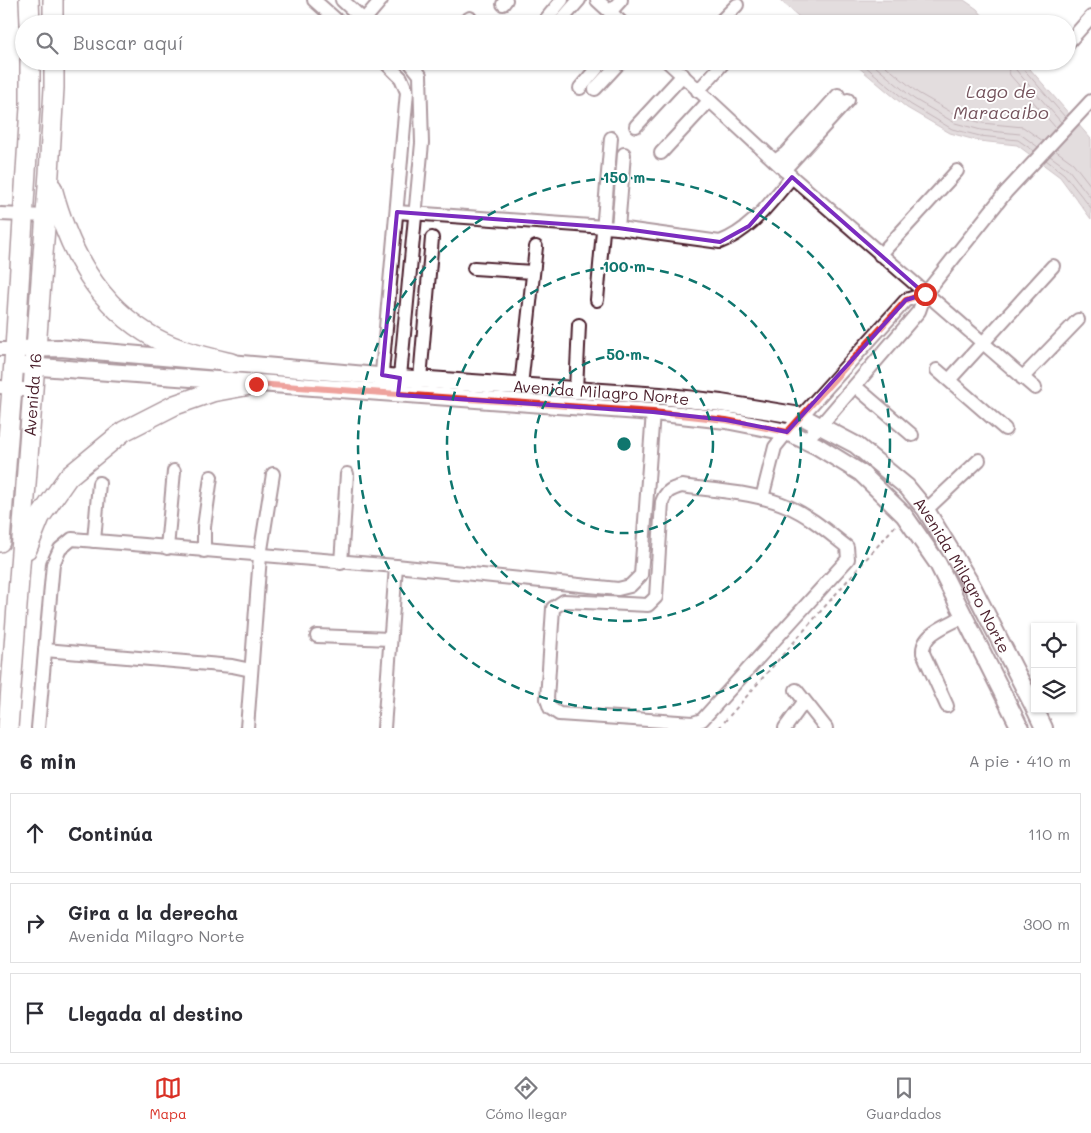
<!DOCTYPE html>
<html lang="es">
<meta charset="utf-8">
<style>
:root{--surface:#fff;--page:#f2f2f3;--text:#2b2b33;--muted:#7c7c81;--line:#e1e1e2;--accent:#d93025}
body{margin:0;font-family:Mali,sans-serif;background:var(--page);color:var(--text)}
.controls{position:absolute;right:15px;bottom:15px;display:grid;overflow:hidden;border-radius:0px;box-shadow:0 1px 4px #0004}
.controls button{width:45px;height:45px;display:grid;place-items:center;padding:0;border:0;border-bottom:1px solid var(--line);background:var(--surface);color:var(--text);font:25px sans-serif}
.stop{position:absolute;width:15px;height:15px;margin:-11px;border:4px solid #d93025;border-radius:50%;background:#fff}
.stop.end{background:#d93025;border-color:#fff;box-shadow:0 1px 5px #0008}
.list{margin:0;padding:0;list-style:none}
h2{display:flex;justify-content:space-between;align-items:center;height:65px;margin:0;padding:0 20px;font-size:21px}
h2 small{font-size:16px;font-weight:400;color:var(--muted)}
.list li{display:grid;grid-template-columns:32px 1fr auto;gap:15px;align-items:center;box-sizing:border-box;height:80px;margin:0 10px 10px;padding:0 10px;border:1px solid var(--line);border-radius:0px}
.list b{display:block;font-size:19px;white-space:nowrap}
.list p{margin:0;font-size:16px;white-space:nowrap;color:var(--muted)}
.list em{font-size:16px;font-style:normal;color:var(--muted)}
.icon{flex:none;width:28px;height:28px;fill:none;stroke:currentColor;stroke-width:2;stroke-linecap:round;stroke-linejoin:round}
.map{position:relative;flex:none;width:1091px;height:728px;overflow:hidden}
.search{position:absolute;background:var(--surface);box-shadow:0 1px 4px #0004;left:15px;right:15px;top:15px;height:55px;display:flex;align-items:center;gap:12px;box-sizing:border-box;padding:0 18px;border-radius:28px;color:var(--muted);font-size:19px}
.sheet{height:335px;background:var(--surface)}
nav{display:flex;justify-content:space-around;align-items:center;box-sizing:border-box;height:70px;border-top:1px solid var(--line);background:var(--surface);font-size:14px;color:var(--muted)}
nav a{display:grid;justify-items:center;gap:2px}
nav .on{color:var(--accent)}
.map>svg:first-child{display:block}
.water{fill:#c1b3b6;stroke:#91787e}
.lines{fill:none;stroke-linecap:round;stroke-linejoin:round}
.shore{stroke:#7a5a63;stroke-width:1}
.minor-casing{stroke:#4a1f2b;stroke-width:16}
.major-casing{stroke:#4a1f2b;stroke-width:20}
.highway-casing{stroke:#4a1f2b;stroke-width:22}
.path{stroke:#4a1f2b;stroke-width:2;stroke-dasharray:4 4;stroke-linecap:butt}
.minor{stroke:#fff;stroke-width:12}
.major{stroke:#fff;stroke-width:16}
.highway{stroke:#fff;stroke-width:19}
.route{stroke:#d93025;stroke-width:6}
.marked{fill:none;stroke:#7b2cbf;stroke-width:4;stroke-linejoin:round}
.ring{fill:none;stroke:#0f766e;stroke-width:2.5;stroke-dasharray:9 6}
.labels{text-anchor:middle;stroke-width:4;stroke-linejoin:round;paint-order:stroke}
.street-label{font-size:16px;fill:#4a1f2b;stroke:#fff}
.water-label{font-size:18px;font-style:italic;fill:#74535c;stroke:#fff}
.centre{fill:#0f766e;stroke:#fff;stroke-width:2.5}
.ring-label{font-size:15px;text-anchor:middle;font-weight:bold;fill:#0f766e;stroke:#fff;stroke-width:4;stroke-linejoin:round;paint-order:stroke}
</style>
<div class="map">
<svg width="1091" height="728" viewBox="0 0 1091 728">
<rect width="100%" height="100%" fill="#fff"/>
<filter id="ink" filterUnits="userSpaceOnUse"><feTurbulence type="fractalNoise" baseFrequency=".02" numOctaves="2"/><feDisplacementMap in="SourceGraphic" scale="10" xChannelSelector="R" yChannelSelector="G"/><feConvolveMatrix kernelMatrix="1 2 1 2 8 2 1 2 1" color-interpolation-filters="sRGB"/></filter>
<g filter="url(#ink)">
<!-- water -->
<g class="water">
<path d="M780 0H964L977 9 990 24H807Z"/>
<path d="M851 61H1023L1091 139V219L1060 177 1017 145 979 141 950 133 907 108Z"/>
</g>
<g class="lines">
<!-- shore -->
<g class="shore">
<path d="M859 61 910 104 952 129 980 136 1018 140 1034 151"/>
<path d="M869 61 914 99 955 123 981 130 1020 134 1038 147"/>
<path d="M880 61 918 93 958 116 982 123 1023 127 1043 141"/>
<path d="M1006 61 1010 75 1056 128"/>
<path d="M1013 61 1016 70 1061 122"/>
<path d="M1019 61 1021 66 1065 117"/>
<path d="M1055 150 1073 163 1091 186"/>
<path d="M1050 156 1068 169 1091 198"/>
<path d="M1046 160 1064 174 1091 208"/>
</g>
<!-- minor casing -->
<g class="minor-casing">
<g id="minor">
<path d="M314 0 341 24"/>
<path d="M342 0 368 24"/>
<path d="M597 0 623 24"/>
<path d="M503 4 506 0"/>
<path d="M611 11 621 0"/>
<path d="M364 20 381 0"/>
<path d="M460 24 470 18"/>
<path d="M542 24 562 0"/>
<path d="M558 24 579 0"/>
<path d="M718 24 737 5"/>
<path d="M1067 44 1091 17"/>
<path d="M667 61 792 177 1035 388"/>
<path d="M580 88 603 61"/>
<path d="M595 89 621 61"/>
<path d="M698 91 725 61"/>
<path d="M636 126 683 75"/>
<path d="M661 153 708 102"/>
<path d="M775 161 786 153 838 95"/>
<path d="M784 170 848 100"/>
<path d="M397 212 618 228 720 242C752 230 770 202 792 177"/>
<path d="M0 214 46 216"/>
<path d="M618 228 624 154"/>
<path d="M880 255 957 171"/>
<path d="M474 268 533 272"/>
<path d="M597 300 611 138"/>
<path d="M0 349H15"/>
<path d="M937 370 1005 429"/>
<path d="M1022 378 1078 320"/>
<path d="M420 379 432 238"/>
<path d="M949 380 1053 266"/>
<path d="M381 384 407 92 401 78 384 61"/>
<path d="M521 386 536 247"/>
<path d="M855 386 912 435"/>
<path d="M0 387 33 390"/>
<path d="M399 387 422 143 420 75 409 61"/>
<path d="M576 390 579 325"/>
<path d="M805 440 820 426 919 311 925 294 1006 192 1091 101"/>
<path d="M682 486C716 491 755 492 787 506 810 516 828 532 847 547L848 559 702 720 693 723 559 714 550 708 547 699 553 608 564 601 648 605 656 597 662 502C666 491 671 489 682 486Z"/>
<path d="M762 498 775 447 787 432 906 300 925 294"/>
<path d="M926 510 979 460"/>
<path d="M94 541 99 483"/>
<path d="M167 548 174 471"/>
<path d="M204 551V527L211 477"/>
<path d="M341 563 347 474"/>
<path d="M396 566 618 589 630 586 641 575 653 412"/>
<path d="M317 636 390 639"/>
<path d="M45 650 232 666 251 670"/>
<path d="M796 690 826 728"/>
<path d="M947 706 923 653C921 633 949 625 964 616"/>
<path d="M38 728 53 564 60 549 72 539 396 566 384 728"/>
<path d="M247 728 260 556 273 474"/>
<path d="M785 728 804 702"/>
</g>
</g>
<!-- major casing -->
<g class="major-casing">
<g id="major">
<path id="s1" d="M15 349 60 348 400 378 660 396 721 403 801 416 856 445 907 487 926 510 972 586 1035 709"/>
<path d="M13 365 653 412 726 420 787 432 817 446 861 473 904 515 938 564 1020 728"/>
<path d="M1035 709 1044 728"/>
</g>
</g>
<!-- highway casing -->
<g class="highway-casing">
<g id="highway">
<path d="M29 0 30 24"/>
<path d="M53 0V24"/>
<path d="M52 188C69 250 96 305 155 338 179 351 206 357 231 363"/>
<path d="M0 542 15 349 30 107V61"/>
<path d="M27 549 40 517 68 477 124 431 175 405 212 392 256 384"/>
<path id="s2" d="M8 728 49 173 54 88V61"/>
</g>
</g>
<!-- path -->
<path class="path" d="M719 728 895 526"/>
<!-- minor -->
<use href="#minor" class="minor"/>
<!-- major -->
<use href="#major" class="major"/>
<!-- highway -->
<use href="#highway" class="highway"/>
</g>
</g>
<g class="lines" filter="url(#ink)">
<!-- route -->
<path class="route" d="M256 384 653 412 726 420 787 432 906 300 925 294"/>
</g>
<!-- marked area -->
<path d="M0 0H1091V728H0ZM792 177 925 294 906 300 787 432 726 420 653 412 398 395 400 378 382 375 397 212 618 228 720 242 749 226Z" fill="#fff" fill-opacity=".55" fill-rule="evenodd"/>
<path class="marked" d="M792 177 925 294 906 300 787 432 726 420 653 412 398 395 400 378 382 375 397 212 618 228 720 242 749 226Z"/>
<!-- distance rings -->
<g class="ring">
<circle cx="624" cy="444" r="89"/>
<circle cx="624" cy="444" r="177"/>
<circle cx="624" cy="444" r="266"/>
</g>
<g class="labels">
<!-- street labels -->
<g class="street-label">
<text dy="6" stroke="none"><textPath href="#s1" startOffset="588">Avenida Milagro Norte</textPath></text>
<text dy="6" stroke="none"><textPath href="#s2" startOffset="334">Avenida 16</textPath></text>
<text dy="6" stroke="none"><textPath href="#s1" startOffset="1022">Avenida Milagro Norte</textPath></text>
</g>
<!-- water labels -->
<g class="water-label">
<text x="1001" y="98">Lago de<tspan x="1001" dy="21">Maracaibo</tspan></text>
</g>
</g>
<circle cx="624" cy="444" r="8" class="centre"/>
<g class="ring-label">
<text x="624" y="183">150 m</text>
<text x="624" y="272">100 m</text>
<text x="624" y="360">50 m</text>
</g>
</svg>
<div class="controls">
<button><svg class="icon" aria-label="locate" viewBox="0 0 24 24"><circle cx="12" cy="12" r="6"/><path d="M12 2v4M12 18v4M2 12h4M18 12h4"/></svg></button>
<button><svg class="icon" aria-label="layers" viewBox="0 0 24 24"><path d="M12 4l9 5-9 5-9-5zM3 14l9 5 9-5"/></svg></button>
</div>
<div class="stop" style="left:925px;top:294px"></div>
<div class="stop end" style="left:256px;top:384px"></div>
<div class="search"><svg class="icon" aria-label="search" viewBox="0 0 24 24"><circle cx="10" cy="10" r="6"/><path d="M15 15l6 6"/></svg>Buscar aquí</div>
</div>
<section class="sheet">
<h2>6 min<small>A pie · 410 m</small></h2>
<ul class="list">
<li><svg class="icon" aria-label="ahead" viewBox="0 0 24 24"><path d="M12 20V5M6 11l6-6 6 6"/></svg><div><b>Continúa</b></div><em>110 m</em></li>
<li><svg class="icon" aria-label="right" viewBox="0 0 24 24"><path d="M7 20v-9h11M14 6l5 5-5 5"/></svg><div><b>Gira a la derecha</b><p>Avenida Milagro Norte</p></div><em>300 m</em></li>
<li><svg class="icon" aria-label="arrive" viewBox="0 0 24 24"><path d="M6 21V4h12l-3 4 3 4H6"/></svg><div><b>Llegada al destino</b></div></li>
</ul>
</section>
<nav>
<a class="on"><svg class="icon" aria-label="map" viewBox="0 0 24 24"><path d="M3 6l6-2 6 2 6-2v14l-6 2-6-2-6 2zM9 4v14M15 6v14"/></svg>Mapa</a>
<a><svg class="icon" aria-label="directions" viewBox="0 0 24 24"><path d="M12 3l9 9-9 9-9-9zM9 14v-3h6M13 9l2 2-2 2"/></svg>Cómo llegar</a>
<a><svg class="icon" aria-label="saved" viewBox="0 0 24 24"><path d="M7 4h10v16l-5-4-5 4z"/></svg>Guardados</a>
</nav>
